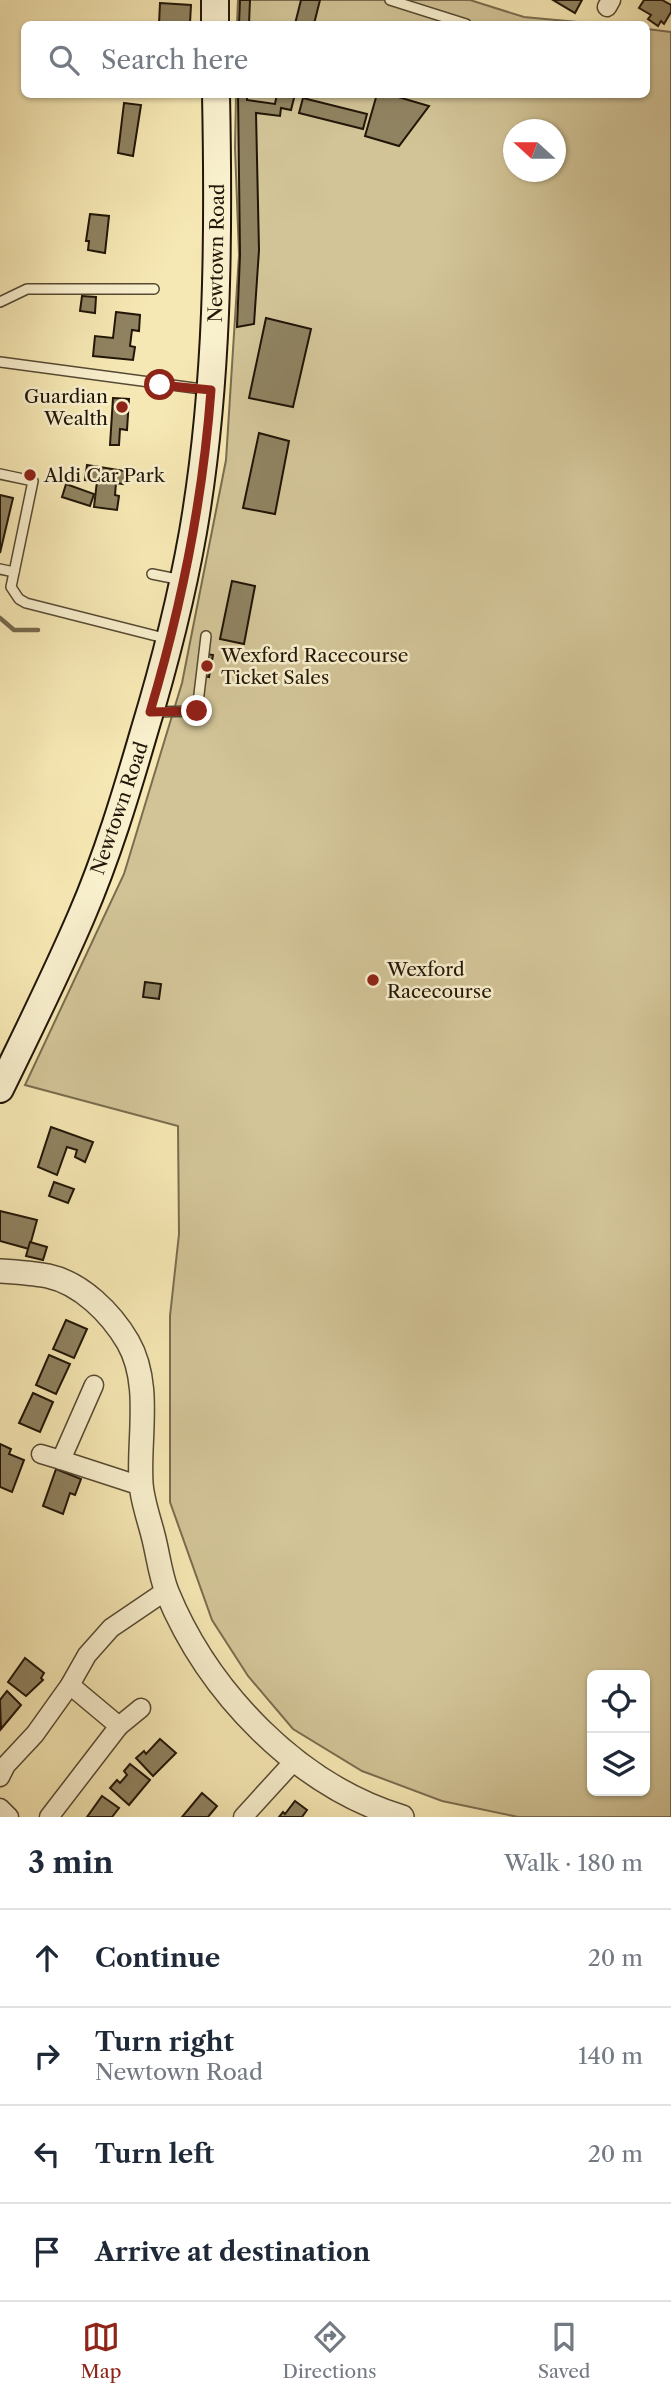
<!DOCTYPE html>
<meta charset="utf-8">
<style>
:root{--surface:#fff;--page:#f2f2f3;--text:#1f2937;--muted:#747a83;--line:#e0e1e3;--accent:#8f2418}
body{margin:0;font-family:"Libre Caslon Text",serif;background:var(--page);color:var(--text)}
.controls{position:absolute;right:21px;bottom:21px;display:grid;overflow:hidden;border-radius:10px;box-shadow:0 2px 5px #0004}
.controls button{width:63px;height:63px;display:grid;place-items:center;padding:0;border:0;border-bottom:2px solid var(--line);background:var(--surface);color:var(--text);font:35px sans-serif}
.compass{position:absolute;left:503px;top:119px;width:63px;height:63px;border-radius:50%;background:var(--surface);box-shadow:0 2px 5px #0004;rotate:291deg}
.stop{position:absolute;width:21px;height:21px;margin:-16px;border:5px solid #8f2418;border-radius:50%;background:#fff}
.stop.end{background:#8f2418;border-color:#fff;box-shadow:0 2px 7px #0008}
.list{margin:0;padding:0;list-style:none}
h2{display:flex;justify-content:space-between;align-items:center;height:91px;margin:0;padding:0 28px;font-size:30px}
h2 small{font-size:23px;font-weight:400;color:var(--muted)}
.list li{display:grid;grid-template-columns:46px 1fr auto;gap:21px;align-items:center;box-sizing:border-box;height:98px;padding:0 28px;border-top:2px solid var(--line)}
.list b{display:block;font-size:26px;white-space:nowrap}
.list p{margin:0;font-size:23px;white-space:nowrap;color:var(--muted)}
.list em{font-size:23px;font-style:normal;color:var(--muted)}
.icon{flex:none;width:38px;height:38px;fill:none;stroke:currentColor;stroke-width:2;stroke-linecap:round;stroke-linejoin:round}
.map{position:relative;flex:none;width:671px;height:1817px;overflow:hidden}
.search{position:absolute;background:var(--surface);box-shadow:0 2px 5px #0004;left:21px;right:21px;top:21px;height:77px;display:flex;align-items:center;gap:18px;box-sizing:border-box;padding:0 24px;border-radius:10px;color:var(--muted);font-size:26px}
.sheet{height:483px;background:var(--surface)}
nav{display:flex;justify-content:space-around;align-items:center;box-sizing:border-box;height:98px;border-top:2px solid var(--line);background:var(--surface);font-size:19px;color:var(--muted)}
nav a{display:grid;justify-items:center;gap:4px}
nav .on{color:var(--accent)}
.map>svg:first-child{display:block}
.green{fill:#d2c497;stroke:#7a6d50;stroke-width:2;fill-rule:evenodd}
.lines{fill:none;stroke-linecap:round;stroke-linejoin:round}
.stream{stroke:#76694c;stroke-width:4.5}
.building{fill:#908361;stroke:#211608;stroke-width:2}
.service-casing{stroke:#564a33;stroke-width:12}
.minor-casing{stroke:#564a33;stroke-width:21}
.tertiary-casing{stroke:#564a33;stroke-width:26}
.secondary-casing{stroke:#211608;stroke-width:30}
.service{stroke:#f9f0ce;stroke-width:9}
.minor{stroke:#f9f0ce;stroke-width:18}
.tertiary{stroke:#f9f0ce;stroke-width:23}
.secondary{stroke:#f9f0ce;stroke-width:26}
.route{stroke:#8f2418;stroke-width:9}
.poi-dot{fill:#8f2418;stroke:#f9f0ce;stroke-width:2.5}
.labels{text-anchor:middle;stroke-width:5;stroke-linejoin:round;paint-order:stroke}
.street-label{font-size:19px;fill:#211608;stroke:#f9f0ce}
.poi-label{font-size:19px;fill:#211608;stroke:#f9f0ce;text-anchor:start}
</style>
<div class="map">
<svg width="671" height="1817" viewBox="0 0 671 1817">
<rect width="100%" height="100%" fill="#f6e8b4"/>
<filter id="stains"><feTurbulence type="fractalNoise" baseFrequency=".00286" numOctaves="4"/><feColorMatrix values="0 0 0 0 .2 0 0 0 0 .09 0 0 0 0 .02 0 0 0 .5 -.17"/></filter>
<radialGradient id="worn" r=".72"><stop offset=".6" stop-color="#630" stop-opacity="0"/><stop offset="1" stop-color="#630" stop-opacity=".3"/></radialGradient>
<!-- green -->
<g class="green">
<path d="M238 0H470L524 17 599 24H237Z"/>
<path d="M647 29 671 32V1817H518L442 1801 362 1771 293 1729 248 1676 212 1620 170 1502V1316L179 1234 178 1126 25 1085 124 874 182 683 226 460 239 255 235 148 236 95 646 94ZM514 130H556V172H514ZM592 1675H645V1791H592Z"/>
</g>
<g class="lines">
<!-- stream -->
<path class="stream" d="M0 618 14 630H38"/>
</g>
<!-- building -->
<g class="building">
<path d="M240 0H250L249 24H239Z"/>
<path d="M301 0H320L314 24H295Z"/>
<path d="M553 0H582L575 13Z"/>
<path d="M644 0H662L671 5V12L664 24 661 21 658 26 648 19 651 15 639 8Z"/>
<path d="M160 3 191 5 190 23 159 24Z"/>
<path d="M238 94H247V100L275 104 277 94H295L291 110 281 108 280 116 256 113 259 250 254 324 237 327 240 255Z"/>
<path d="M377 94H388L429 106 399 146 365 136Z"/>
<path d="M303 98 367 114 363 129 299 113Z"/>
<path d="M124 103 141 105 133 156 118 153Z"/>
<path d="M90 214 109 216 105 253 88 250 89 241H86Z"/>
<path d="M82 296 96 297 95 313 80 311Z"/>
<path d="M116 312 140 315 139 331 132 330 130 346 135 347 133 360 93 356 95 336 113 338Z"/>
<path d="M266 318 311 329 293 407 249 398Z"/>
<path d="M113 398 129 399 127 430 120 429 119 445H110Z"/>
<path d="M259 433 289 441 275 514 243 508Z"/>
<path d="M87 465 125 471 123 484 116 483 115 495 119 496 117 510 94 507 97 481 85 480Z"/>
<path d="M66 484 94 494 90 506 62 497Z"/>
<path d="M0 495 13 498 0 553Z"/>
<path d="M232 581 255 586 244 644 220 639Z"/>
<path d="M207 654 213 655 209 677 203 676Z"/>
<path d="M145 982 161 984 159 999 143 997Z"/>
<path d="M51 1127 93 1142 85 1162 75 1157 77 1150 67 1147 57 1175 38 1167Z"/>
<path d="M54 1182 74 1189 68 1203 49 1196Z"/>
<path d="M0 1211 37 1220 29 1249 0 1241Z"/>
<path d="M30 1242 47 1247 43 1260 26 1256Z"/>
<path d="M66 1320 87 1329 74 1358 53 1349Z"/>
<path d="M49 1355 70 1364 56 1394 36 1385Z"/>
<path d="M33 1393 53 1402 40 1432 19 1423Z"/>
<path d="M0 1444 11 1449 9 1454 24 1460 12 1492 0 1487Z"/>
<path d="M56 1469 81 1479 75 1495 70 1493 63 1514 43 1506Z"/>
<path d="M25 1658 44 1673 41 1678 43 1680 26 1696 8 1682Z"/>
<path d="M7 1691 21 1705 1 1729 0 1700Z"/>
<path d="M160 1739 176 1753 153 1776 136 1758 144 1751 146 1754Z"/>
<path d="M130 1764 150 1780 129 1805 110 1788 117 1780 120 1783 127 1775 124 1771Z"/>
<path d="M202 1793 217 1806 208 1817H182Z"/>
<path d="M102 1796 119 1808 112 1817H87Z"/>
<path d="M295 1801 307 1810 302 1817H279L283 1812 285 1814Z"/>
</g>
<g class="lines">
<!-- service casing -->
<g class="service-casing">
<g id="service">
<path d="M390 0 466 24"/>
<path d="M0 302 27 289H154"/>
<path d="M0 362 209 390"/>
<path d="M0 474 33 481 11 587 19 599 26 603 168 639"/>
<path d="M0 569 14 572"/>
<path d="M152 574 182 580"/>
<path d="M152 712 197 711 206 636"/>
</g>
</g>
<!-- minor casing -->
<g class="minor-casing">
<g id="minor">
<path d="M607 7 611 0"/>
<path d="M94 1385 61 1460 141 1486"/>
<path d="M41 1454 61 1460"/>
<path d="M119 1726 141 1708"/>
<path d="M0 1777 6 1765 35 1734 70 1685 87 1655 111 1628 167 1590"/>
<path d="M0 1808 9 1817"/>
<path d="M49 1817 119 1726 70 1685"/>
<path d="M243 1817 295 1760"/>
</g>
</g>
<!-- tertiary casing -->
<g class="tertiary-casing">
<path id="tertiary" d="M0 1271C16 1272 32 1273 48 1276 81 1283 111 1313 128 1342 152 1384 138 1438 141 1483 142 1500 149 1519 153 1535 158 1554 160 1574 167 1592 208 1692 297 1785 402 1817"/>
</g>
<!-- secondary casing -->
<g class="secondary-casing">
<g id="secondary">
<path d="M215 0V24"/>
<path d="M0 1089C28 1032 56 975 81 917 107 857 126 794 144 732 164 666 181 600 193 532 218 387 219 240 216 94"/>
</g>
</g>
<!-- service -->
<use href="#service" class="service"/>
<!-- minor -->
<use href="#minor" class="minor"/>
<!-- tertiary -->
<use href="#tertiary" class="tertiary"/>
<!-- secondary -->
<use href="#secondary" class="secondary"/>
</g>
<g class="lines">
<!-- route -->
<path class="route" d="M160 385 211 390C203 499 181 608 150 712L197 711"/>
</g>
<!-- markers -->
<g class="poi-dot">
<circle cx="122" cy="407" r="7"/>
<circle cx="30" cy="475" r="7"/>
<circle cx="207" cy="666" r="7"/>
<circle cx="373" cy="980" r="7"/>
</g>
<g class="labels">
<!-- street labels -->
<g class="street-label">
<text transform="translate(216 253) rotate(-89)" y="7">Newtown Road</text>
<text transform="translate(119 808) rotate(-71)" y="7">Newtown Road</text>
</g>
<!-- poi labels -->
<g class="poi-label">
<text x="108" y="403" text-anchor="end">Guardian<tspan x="108" dy="22">Wealth</tspan></text>
<text x="44" y="482">Aldi Car Park</text>
<text x="221" y="662">Wexford Racecourse<tspan x="221" dy="22">Ticket Sales</tspan></text>
<text x="387" y="976">Wexford<tspan x="387" dy="22">Racecourse</tspan></text>
</g>
</g>
<rect width="100%" height="100%" filter="url(#stains)"/>
<rect width="100%" height="100%" fill="url(#worn)"/>
</svg>
<div class="controls">
<button><svg class="icon" aria-label="locate" viewBox="0 0 24 24"><circle cx="12" cy="12" r="6"/><path d="M12 2v4M12 18v4M2 12h4M18 12h4"/></svg></button>
<button><svg class="icon" aria-label="layers" viewBox="0 0 24 24"><path d="M12 4l9 5-9 5-9-5zM3 14l9 5 9-5"/></svg></button>
</div>
<svg class="compass" viewBox="-18 -18 36 36"><path d="M0-13l5 13h-10z" fill="#e53935"/><path d="M0 13l5-13h-10z" fill="#747a83"/></svg>
<div class="stop" style="left:160px;top:385px"></div>
<div class="stop end" style="left:197px;top:711px"></div>
<div class="search"><svg class="icon" aria-label="search" viewBox="0 0 24 24"><circle cx="10" cy="10" r="6"/><path d="M15 15l6 6"/></svg>Search here</div>
</div>
<section class="sheet">
<h2>3 min<small>Walk · 180 m</small></h2>
<ul class="list">
<li><svg class="icon" aria-label="ahead" viewBox="0 0 24 24"><path d="M12 20V5M6 11l6-6 6 6"/></svg><div><b>Continue</b></div><em>20 m</em></li>
<li><svg class="icon" aria-label="right" viewBox="0 0 24 24"><path d="M7 20v-9h11M14 6l5 5-5 5"/></svg><div><b>Turn right</b><p>Newtown Road</p></div><em>140 m</em></li>
<li><svg class="icon" aria-label="left" viewBox="0 0 24 24"><path d="M17 20v-9H6M10 6l-5 5 5 5"/></svg><div><b>Turn left</b></div><em>20 m</em></li>
<li><svg class="icon" aria-label="arrive" viewBox="0 0 24 24"><path d="M6 21V4h12l-3 4 3 4H6"/></svg><div><b>Arrive at destination</b></div></li>
</ul>
</section>
<nav>
<a class="on"><svg class="icon" aria-label="map" viewBox="0 0 24 24"><path d="M3 6l6-2 6 2 6-2v14l-6 2-6-2-6 2zM9 4v14M15 6v14"/></svg>Map</a>
<a><svg class="icon" aria-label="directions" viewBox="0 0 24 24"><path d="M12 3l9 9-9 9-9-9zM9 14v-3h6M13 9l2 2-2 2"/></svg>Directions</a>
<a><svg class="icon" aria-label="saved" viewBox="0 0 24 24"><path d="M7 4h10v16l-5-4-5 4z"/></svg>Saved</a>
</nav>
